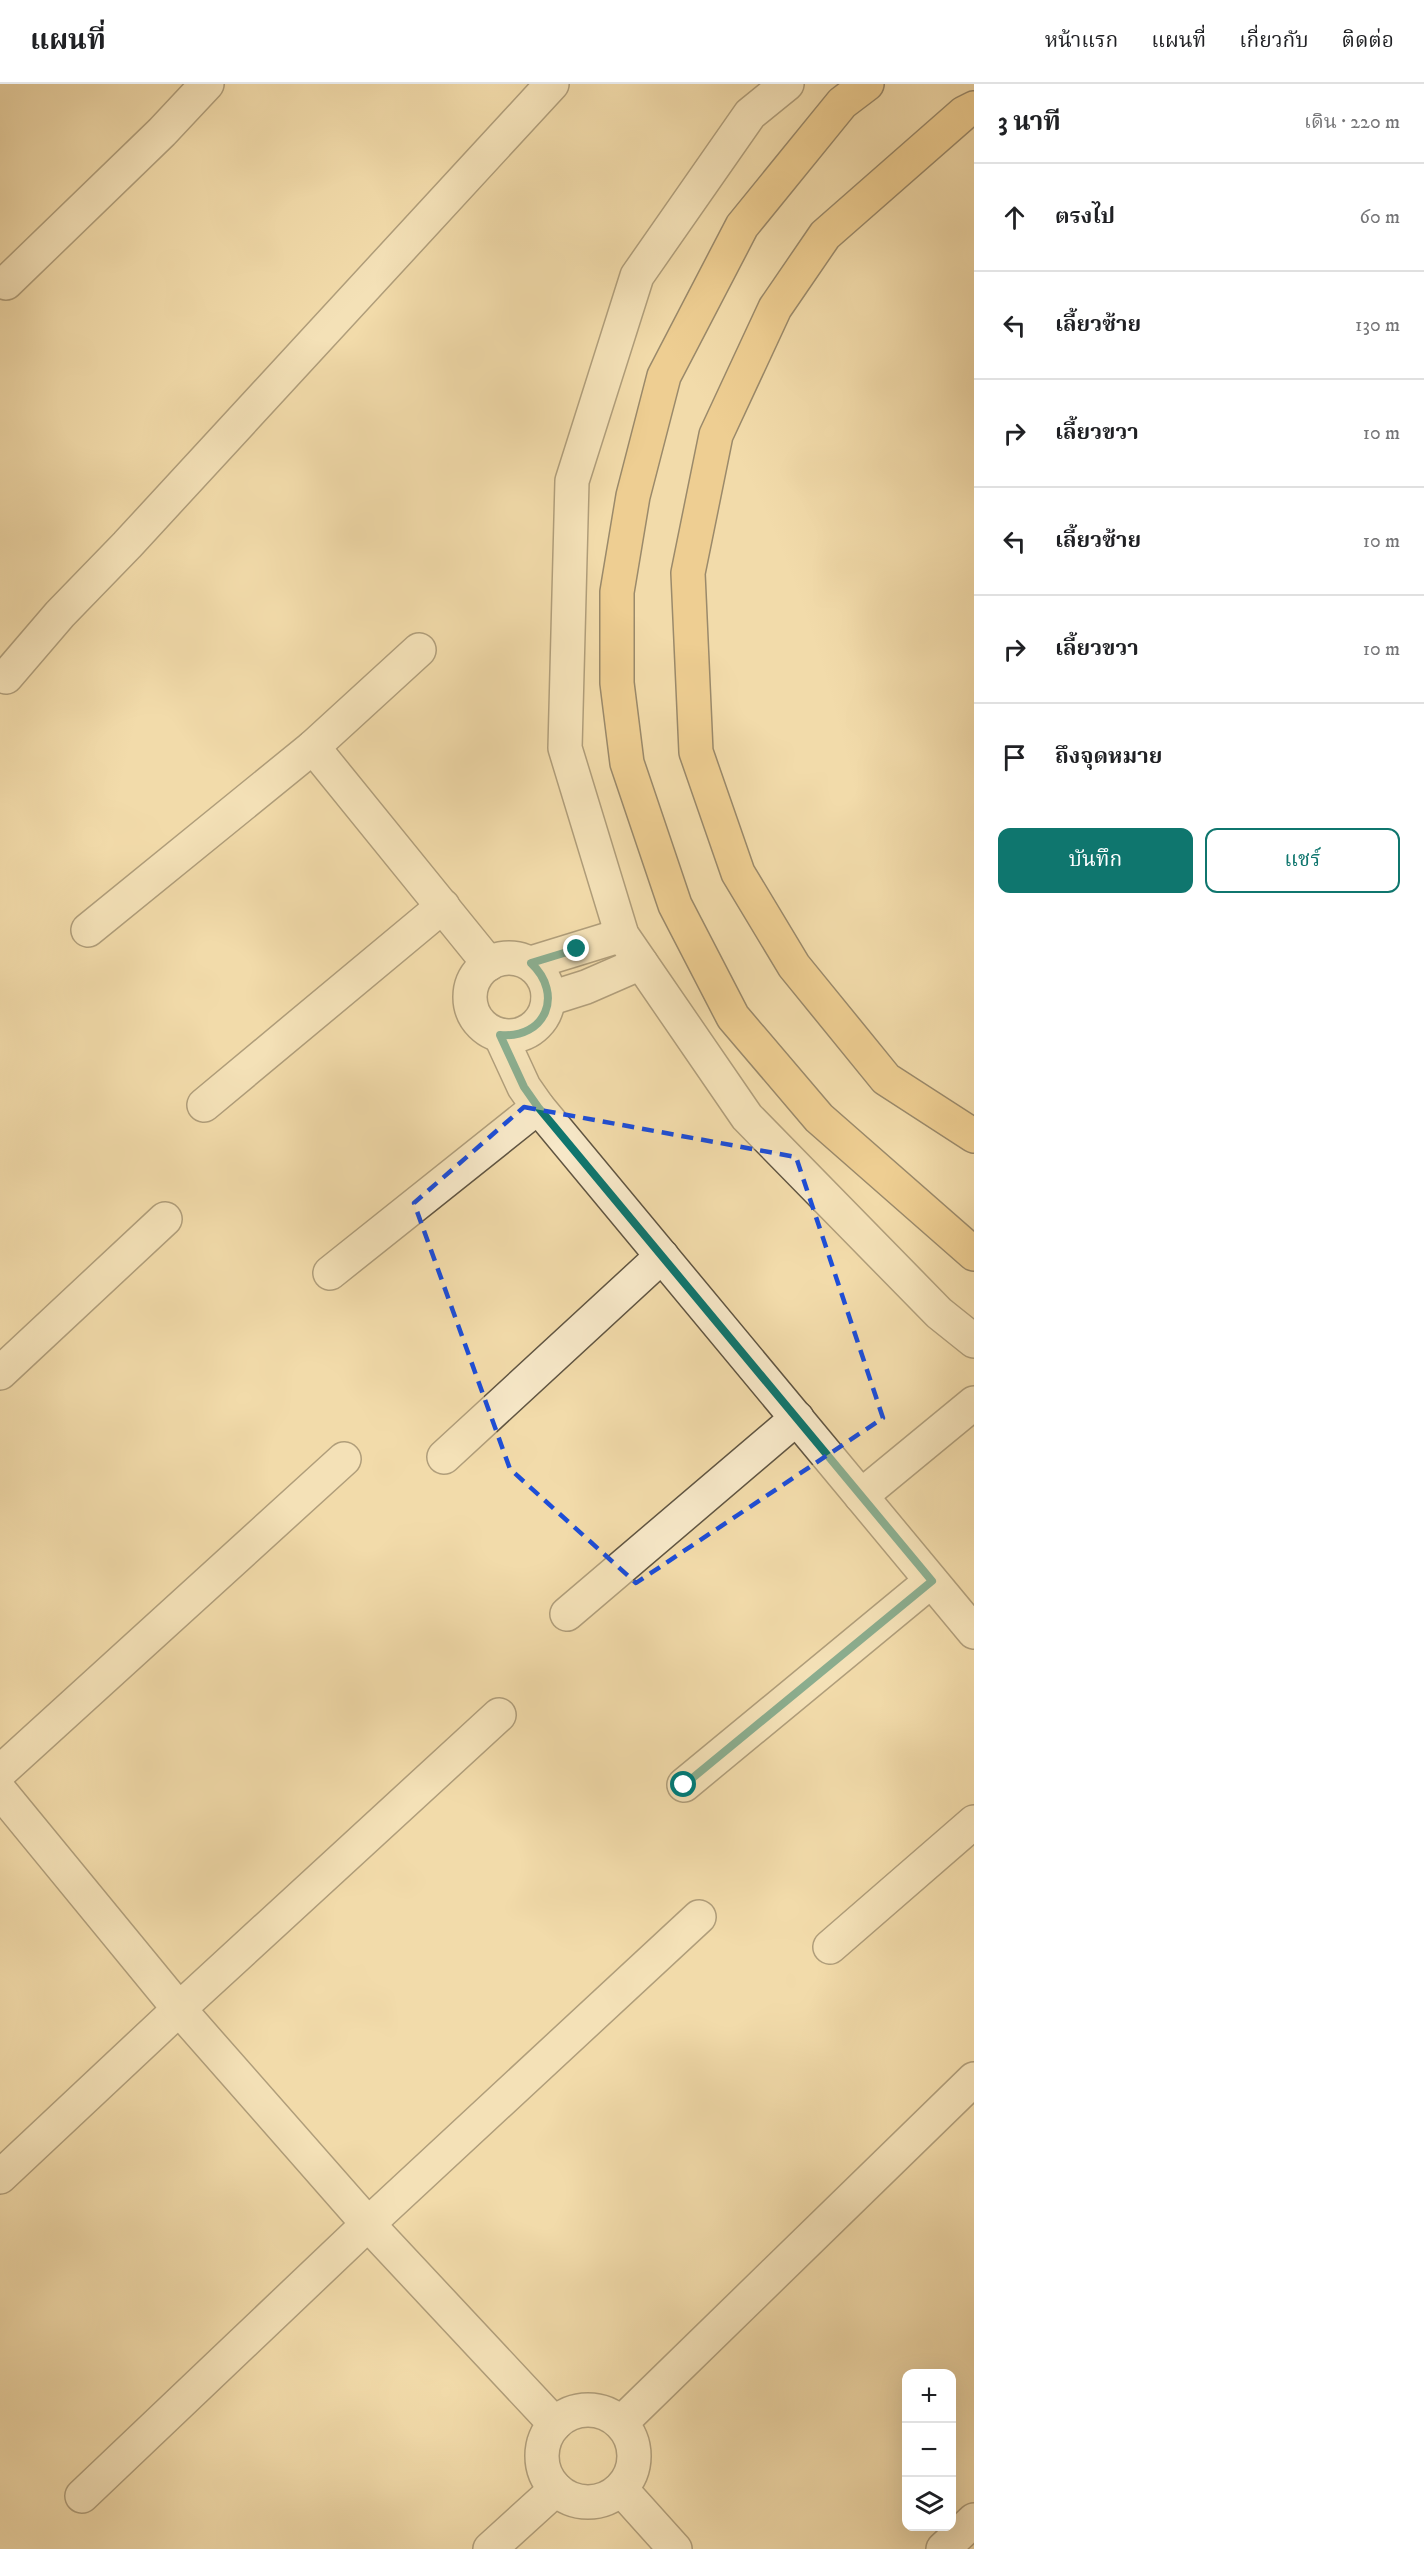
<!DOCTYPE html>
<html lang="th">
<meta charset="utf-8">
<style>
:root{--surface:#fff;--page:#f6f6f6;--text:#202124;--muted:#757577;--line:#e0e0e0;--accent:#0f766e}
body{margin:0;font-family:"IM FELL DW Pica","Noto Serif Thai",serif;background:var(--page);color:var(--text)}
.controls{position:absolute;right:18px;bottom:18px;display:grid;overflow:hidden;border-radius:12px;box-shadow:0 6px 24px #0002}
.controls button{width:54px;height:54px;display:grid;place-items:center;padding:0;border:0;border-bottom:2px solid var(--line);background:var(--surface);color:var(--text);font:30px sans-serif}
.stop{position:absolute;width:18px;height:18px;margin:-14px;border:4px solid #0f766e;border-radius:50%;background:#fff}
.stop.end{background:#0f766e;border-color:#fff;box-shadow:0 2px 6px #0008}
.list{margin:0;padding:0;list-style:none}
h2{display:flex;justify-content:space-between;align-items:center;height:78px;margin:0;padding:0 24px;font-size:26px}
h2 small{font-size:20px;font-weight:400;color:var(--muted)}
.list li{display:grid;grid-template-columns:39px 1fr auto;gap:18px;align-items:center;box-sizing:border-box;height:108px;padding:0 24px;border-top:2px solid var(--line)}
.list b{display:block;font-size:22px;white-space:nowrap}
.list em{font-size:20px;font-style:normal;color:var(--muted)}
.actions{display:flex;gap:12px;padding:18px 24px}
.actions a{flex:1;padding:14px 0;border:2px solid var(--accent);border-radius:12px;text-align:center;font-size:21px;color:var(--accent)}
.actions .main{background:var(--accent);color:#fff}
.icon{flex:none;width:33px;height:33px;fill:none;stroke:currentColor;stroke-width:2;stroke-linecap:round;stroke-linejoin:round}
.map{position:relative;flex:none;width:974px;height:2465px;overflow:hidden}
header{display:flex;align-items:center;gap:36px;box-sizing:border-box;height:84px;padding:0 30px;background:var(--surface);border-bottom:2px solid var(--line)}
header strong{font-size:28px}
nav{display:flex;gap:33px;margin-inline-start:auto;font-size:21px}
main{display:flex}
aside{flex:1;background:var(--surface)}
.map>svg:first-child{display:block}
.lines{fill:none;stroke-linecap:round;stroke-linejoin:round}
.minor-casing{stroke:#605542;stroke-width:36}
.motorway-casing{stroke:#30281f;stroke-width:36}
.minor{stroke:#f7e8c8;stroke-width:33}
.motorway{stroke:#e9be75;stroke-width:33}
.route{stroke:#0f766e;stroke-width:8}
.marked{fill:none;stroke:#1d4ed8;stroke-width:4.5;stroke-dasharray:12 8;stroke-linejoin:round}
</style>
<header>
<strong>แผนที่</strong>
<nav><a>หน้าแรก</a><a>แผนที่</a><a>เกี่ยวกับ</a><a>ติดต่อ</a></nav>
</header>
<main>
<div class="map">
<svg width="974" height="2465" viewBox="0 0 974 2465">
<rect width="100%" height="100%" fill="#f2dbaa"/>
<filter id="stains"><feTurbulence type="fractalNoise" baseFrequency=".00333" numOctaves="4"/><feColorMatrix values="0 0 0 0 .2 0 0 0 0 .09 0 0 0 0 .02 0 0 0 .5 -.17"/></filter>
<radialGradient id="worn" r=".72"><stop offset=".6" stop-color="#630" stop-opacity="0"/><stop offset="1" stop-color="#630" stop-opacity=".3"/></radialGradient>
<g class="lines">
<!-- minor casing -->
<g class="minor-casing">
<g id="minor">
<path d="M787 0 750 30 637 192 572 397 565 664 622 851 747 1033 939 1229 974 1257"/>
<path d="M6 199 162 48 207 0"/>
<path d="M6 593 60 530 127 461 552 0"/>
<path d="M313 663 489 880"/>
<path d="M88 846 313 663 419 566"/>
<circle cx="509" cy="913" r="39"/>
<path d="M531 879 622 851"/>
<path d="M548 915 586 903 641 879"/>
<path d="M500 951 524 1003 538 1023 974 1548"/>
<path d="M204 1021 443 822"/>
<path d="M330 1189 538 1023"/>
<path d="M0 1289 165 1135"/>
<path d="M444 1373 662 1172"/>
<path d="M861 1412 974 1319"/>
<path d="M567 1530 797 1334"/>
<path d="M0 1688 344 1375"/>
<path d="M684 1701 931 1497"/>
<path d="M0 1707 179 1925 368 2140 555 2340"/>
<path d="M830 1863 974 1738"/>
<path d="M0 2093 179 1925 499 1631"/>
<circle cx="588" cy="2372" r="46"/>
<path d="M621 2339 974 1995"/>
<path d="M621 2405 675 2465"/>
<path d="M82 2412 368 2140 699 1833"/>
<path d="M490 2465 556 2405"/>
<path d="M943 2465 974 2436"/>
</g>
</g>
<!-- motorway casing -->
<g class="motorway-casing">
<g id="motorway">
<path d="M867 0 842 19 742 142 664 292 633 412 617 508V599L627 679 675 821 733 933 819 1034 974 1170"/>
<path d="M974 24 964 29 825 151 775 224 716 351 688 489 696 668 738 789 794 882 886 995 974 1052"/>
</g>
</g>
<!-- minor -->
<use href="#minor" class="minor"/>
<!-- motorway -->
<use href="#motorway" class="motorway"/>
</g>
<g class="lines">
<!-- route -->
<path class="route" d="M577 865 531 879C564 910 546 955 500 951L524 1003 538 1023 932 1497 684 1701"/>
</g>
<!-- marked area -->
<path d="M0 0H974V2465H0ZM524 1023 796 1073 883 1334 636 1499 510 1385 414 1119Z" fill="#f2dbaa" fill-opacity=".55" fill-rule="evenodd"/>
<path class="marked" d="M524 1023 796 1073 883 1334 636 1499 510 1385 414 1119Z"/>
<rect width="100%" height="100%" filter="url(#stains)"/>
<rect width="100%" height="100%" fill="url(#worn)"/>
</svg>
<div class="controls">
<button>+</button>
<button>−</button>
<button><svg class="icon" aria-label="layers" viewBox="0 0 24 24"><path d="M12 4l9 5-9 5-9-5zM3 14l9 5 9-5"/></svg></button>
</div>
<div class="stop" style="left:684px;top:1701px"></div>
<div class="stop end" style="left:577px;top:865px"></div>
</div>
<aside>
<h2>3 นาที<small>เดิน · 220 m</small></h2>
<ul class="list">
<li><svg class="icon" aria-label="ahead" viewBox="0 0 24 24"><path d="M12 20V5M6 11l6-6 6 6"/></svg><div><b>ตรงไป</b></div><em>60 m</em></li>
<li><svg class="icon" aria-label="left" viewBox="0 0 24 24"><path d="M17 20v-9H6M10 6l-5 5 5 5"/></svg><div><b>เลี้ยวซ้าย</b></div><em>130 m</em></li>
<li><svg class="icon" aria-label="right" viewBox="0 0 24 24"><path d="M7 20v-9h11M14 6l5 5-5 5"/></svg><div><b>เลี้ยวขวา</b></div><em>10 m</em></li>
<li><svg class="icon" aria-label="left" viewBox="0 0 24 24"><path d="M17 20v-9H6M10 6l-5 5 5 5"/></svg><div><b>เลี้ยวซ้าย</b></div><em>10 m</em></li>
<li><svg class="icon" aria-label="right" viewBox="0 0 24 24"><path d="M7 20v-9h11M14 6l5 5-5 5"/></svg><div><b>เลี้ยวขวา</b></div><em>10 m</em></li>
<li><svg class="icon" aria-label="arrive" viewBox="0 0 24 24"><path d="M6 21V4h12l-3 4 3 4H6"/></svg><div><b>ถึงจุดหมาย</b></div></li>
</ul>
<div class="actions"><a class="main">บันทึก</a><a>แชร์</a></div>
</aside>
</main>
